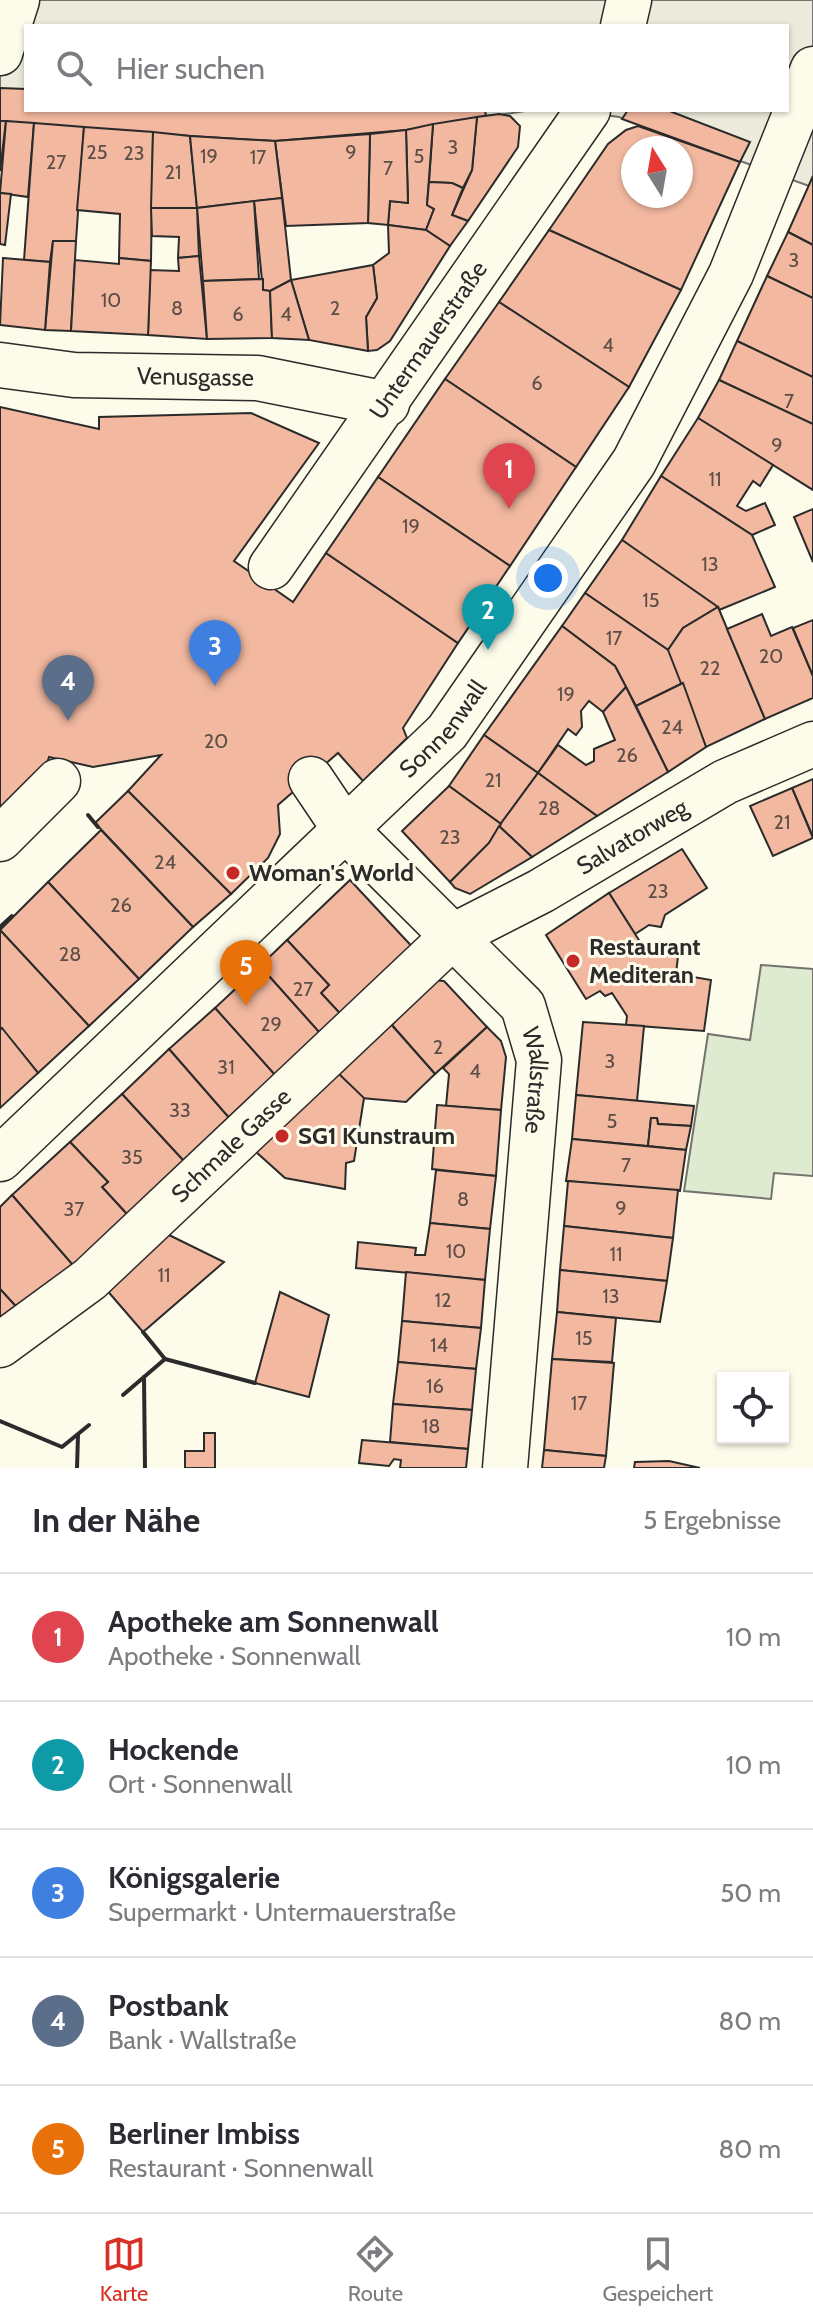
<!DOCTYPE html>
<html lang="de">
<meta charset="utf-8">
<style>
:root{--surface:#fff;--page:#f2f2f3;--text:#2b2b33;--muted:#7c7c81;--line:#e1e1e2;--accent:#d93025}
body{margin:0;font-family:Cabin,sans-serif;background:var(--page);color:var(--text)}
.controls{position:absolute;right:24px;bottom:24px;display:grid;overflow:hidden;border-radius:0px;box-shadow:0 2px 6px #0004}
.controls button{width:72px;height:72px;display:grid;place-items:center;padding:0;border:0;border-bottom:2px solid var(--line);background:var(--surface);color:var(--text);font:40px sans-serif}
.compass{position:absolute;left:621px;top:136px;width:72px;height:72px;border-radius:50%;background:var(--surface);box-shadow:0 2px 6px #0004;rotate:349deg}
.you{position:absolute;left:548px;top:578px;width:28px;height:28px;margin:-20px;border:6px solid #fff;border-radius:50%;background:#1a73e8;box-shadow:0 0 0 12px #1a73e833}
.badge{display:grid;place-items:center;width:52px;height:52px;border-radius:50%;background:var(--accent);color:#fff;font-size:26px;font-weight:700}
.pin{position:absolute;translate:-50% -66px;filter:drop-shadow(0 2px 4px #0008)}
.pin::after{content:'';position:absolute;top:42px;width:28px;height:24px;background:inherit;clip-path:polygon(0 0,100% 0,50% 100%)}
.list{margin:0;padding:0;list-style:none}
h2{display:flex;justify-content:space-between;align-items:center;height:104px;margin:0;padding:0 32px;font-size:34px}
h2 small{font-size:26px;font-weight:400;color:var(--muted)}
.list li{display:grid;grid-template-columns:52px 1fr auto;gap:24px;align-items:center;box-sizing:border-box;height:128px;padding:0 32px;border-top:2px solid var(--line)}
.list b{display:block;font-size:30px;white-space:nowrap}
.list p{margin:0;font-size:26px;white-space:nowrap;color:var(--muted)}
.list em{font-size:26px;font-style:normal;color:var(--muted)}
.icon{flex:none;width:44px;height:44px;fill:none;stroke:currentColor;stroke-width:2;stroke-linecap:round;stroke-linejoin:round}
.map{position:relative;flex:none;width:813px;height:1468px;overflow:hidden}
.search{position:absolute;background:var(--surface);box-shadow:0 2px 6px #0004;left:24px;right:24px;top:24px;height:88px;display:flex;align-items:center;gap:20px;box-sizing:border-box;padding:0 28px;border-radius:0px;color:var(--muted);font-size:30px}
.sheet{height:744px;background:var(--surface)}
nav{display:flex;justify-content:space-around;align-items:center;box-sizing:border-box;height:112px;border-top:2px solid var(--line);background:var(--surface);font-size:22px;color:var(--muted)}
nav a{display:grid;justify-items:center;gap:4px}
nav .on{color:var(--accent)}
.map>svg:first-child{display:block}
.green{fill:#deebd1;stroke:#74746e;stroke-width:2}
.parking{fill:#eceadb;stroke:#74746e;stroke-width:2}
.building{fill:#f2b8a0;stroke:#2b2b2b;stroke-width:2;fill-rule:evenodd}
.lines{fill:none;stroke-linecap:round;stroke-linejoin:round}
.minor-casing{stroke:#2b2b2b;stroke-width:47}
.minor{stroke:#fdfbea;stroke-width:44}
.wall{stroke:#2b2b2b;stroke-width:4}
.poi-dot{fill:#c62828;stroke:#fdfbea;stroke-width:3}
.labels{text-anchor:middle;stroke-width:6;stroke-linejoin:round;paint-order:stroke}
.number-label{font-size:20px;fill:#5d4e48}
.street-label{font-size:24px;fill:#2b2b2b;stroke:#fdfbea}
.poi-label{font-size:24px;font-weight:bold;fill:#2b2b2b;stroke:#fdfbea;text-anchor:start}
</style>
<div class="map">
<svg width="813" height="1468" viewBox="0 0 813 1468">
<rect width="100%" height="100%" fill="#fdfbea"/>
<!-- green -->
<path class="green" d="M761 965 813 969V1176L774 1173 771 1199 684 1191 708 1034 750 1040Z"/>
<!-- parking -->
<path class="parking" d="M0 0H813V176L809 186 619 117 568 110H787V26H26V110H531L406 130 275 141 0 121Z"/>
<!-- building -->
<g class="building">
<path d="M0 88 26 89V110H485L486 116 406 130 275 141 190 136 0 121Z"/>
<path d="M628 110H667L750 142 740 162 622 119Z"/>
<path d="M499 114 510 116 520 126 518 147 468 221 452 215 472 170 477 117Z"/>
<path d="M477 117 472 170 463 188 452 183 429 182 433 124Z"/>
<path d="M0 121H6L0 171Z"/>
<path d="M6 121 34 123 28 197 0 193Z"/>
<path d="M34 123 84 127 76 241H53L50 262 24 260Z"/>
<path d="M433 124 427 205 434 209 426 230 388 225 390 201 408 203 406 130Z"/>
<path d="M638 126 740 162 681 290 549 230 608 144 626 130ZM633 148H681V196H633Z"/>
<path d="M84 127 153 132 151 261 119 258 120 214 77 210Z"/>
<path d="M406 130 408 203 390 201 388 225 368 223 370 134Z"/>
<path d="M153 132 190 136 197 208H151Z"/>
<path d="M370 134 368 223 286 226 275 141Z"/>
<path d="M190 136 275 141 282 198 197 208Z"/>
<path d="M813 176V245L788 232Z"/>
<path d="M429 182 452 183 463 188 452 215 468 221 450 246 426 230 434 209 427 205Z"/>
<path d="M0 193 11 194 5 245 0 244Z"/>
<path d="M282 198 291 280 270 291 263 290 254 201Z"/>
<path d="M254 201 259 279 203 281 197 208Z"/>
<path d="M151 208H197L199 256 178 258 179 237 152 236Z"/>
<path d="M388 225 426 230 450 246 390 341 377 350 368 351 366 317 377 298 373 265 389 253Z"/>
<path d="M549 230 681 290 629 387 499 302Z"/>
<path d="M788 232 813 245V298L767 276Z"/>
<path d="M53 241H76L71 331 45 330Z"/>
<path d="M199 256 207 339 148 335 150 270 179 271 178 258Z"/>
<path d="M3 258 50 262 45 330 0 325Z"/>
<path d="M119 258 151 261 148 335 71 331 75 260 119 264Z"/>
<path d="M373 265 377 298 366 317 368 351 309 340 291 280Z"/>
<path d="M767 276 813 298V377L737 341Z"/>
<path d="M263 279V290L270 291 272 338 207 339 203 281Z"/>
<path d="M291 280 309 340 272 338 270 291Z"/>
<path d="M499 302 629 387 576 467 445 379Z"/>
<path d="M737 341 813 377V424L719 380Z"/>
<path d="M445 379 576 467 510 566 378 477Z"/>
<path d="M719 380 813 424V490L698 418Z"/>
<path d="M0 407 99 429V417L251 413 319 443 234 561 293 602 326 553 458 643 403 728 407 738 363 781 338 753 278 805 280 834 268 858 231 894 128 791 161 755 93 767 49 757 43 777 0 817Z"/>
<path d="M698 418 773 465 760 486 753 481 737 506 746 511 765 503 775 525 752 535 661 476Z"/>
<path d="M661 476 752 535 775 587 719 610 622 540Z"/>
<path d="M378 477 510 566 458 643 326 553Z"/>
<path d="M813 509V562L794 517Z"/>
<path d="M622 540 718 607 683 628 668 650 585 593Z"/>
<path d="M585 593 671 652 683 683 636 706 615 666 562 626Z"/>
<path d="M718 607 765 719 706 747 668 650 683 628Z"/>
<path d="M762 614 771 636 792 627 813 676V698L765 719 727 629Z"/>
<path d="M813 620V676L793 628Z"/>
<path d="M562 626 615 666 626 687 603 712 589 701 581 711 582 727 576 735 568 729 538 773 484 735Z"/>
<path d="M683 683 706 747 668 772 636 706Z"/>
<path d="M626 687 668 772 597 816 538 773 558 745 586 765 594 761V749L615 740 603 712Z"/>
<path d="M484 735 538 773 501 824 449 786Z"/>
<path d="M538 773 597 816 532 857 499 826Z"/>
<path d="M813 779V837L792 788Z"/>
<path d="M449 786 501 824 489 843 450 882 402 831Z"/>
<path d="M792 788 813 838 773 856 750 806Z"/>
<path d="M128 791 231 894 193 927 95 823Z"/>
<path d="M499 826 532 857 470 894 455 888 450 882 489 843Z"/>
<path d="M101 830 193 927 139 979 48 882Z"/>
<path d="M682 849 707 888 665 915 661 927 649 925 635 934 609 893Z"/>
<path d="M350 880 418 953 347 1021 321 993 329 985 287 940Z"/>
<path d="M48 882 139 979 89 1026 0 930Z"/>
<path d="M609 893 644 948 649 944 671 947 678 956 676 974 711 980 704 1031 626 1025 627 1016 612 993 605 996 600 991 586 999 546 935Z"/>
<path d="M0 930 89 1026 38 1073 0 1027Z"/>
<path d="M287 940 329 985 321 993 347 1021 327 1041 260 966Z"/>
<path d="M260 966 327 1041 283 1084 215 1008Z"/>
<path d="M431 980 444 981 487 1027 435 1074 392 1025Z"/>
<path d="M215 1008 283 1084 237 1127 169 1049Z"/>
<path d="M389 1022 435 1074 406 1102 361 1098 338 1073Z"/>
<path d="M583 1022 644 1026 637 1101 576 1095Z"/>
<path d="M487 1027 501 1041 506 1057 501 1110 446 1106 449 1074 443 1068Z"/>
<path d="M2 1028 38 1073 0 1108V1030Z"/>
<path d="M169 1049 237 1127 193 1171 122 1094Z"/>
<path d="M338 1073 364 1098 354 1161 346 1163 345 1189 285 1178 255 1151Z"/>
<path d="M122 1094 193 1171 136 1224 102 1187 108 1182 70 1142Z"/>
<path d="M576 1095 694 1106 691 1126 658 1124 657 1118H651L648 1146 572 1139Z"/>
<path d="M437 1105 501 1110 496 1176 432 1169Z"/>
<path d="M651 1118H657L658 1124 691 1126 686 1150 648 1146Z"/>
<path d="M572 1139 686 1150 680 1191 566 1181Z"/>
<path d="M70 1142 108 1182 102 1187 136 1224 78 1271 12 1195Z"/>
<path d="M436 1170 496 1176 490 1229 430 1223Z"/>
<path d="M568 1181 678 1190 673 1238 564 1226Z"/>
<path d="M12 1195 78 1271 22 1313 0 1289V1207Z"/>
<path d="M430 1223 490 1229 485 1280 356 1268 358 1242 416 1248 415 1255H425Z"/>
<path d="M564 1226 673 1238 667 1281 560 1270Z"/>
<path d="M167 1234 224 1262 143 1332 105 1288Z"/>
<path d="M560 1270 667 1281 660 1322 557 1312Z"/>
<path d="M406 1272 485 1280 481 1328 402 1321Z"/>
<path d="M0 1289 22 1313 0 1329Z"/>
<path d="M280 1292 329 1315 309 1397 255 1383Z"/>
<path d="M557 1312 616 1318 612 1362 552 1359Z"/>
<path d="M402 1321 481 1328 476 1369 398 1362Z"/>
<path d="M552 1359 614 1363 606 1456 544 1450Z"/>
<path d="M398 1362 476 1369 472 1410 393 1404Z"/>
<path d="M393 1404 472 1410 468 1449 390 1442Z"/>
<path d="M204 1433H215V1468H185V1451H204Z"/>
<path d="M362 1440 468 1449 466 1468H400L401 1460 394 1459 389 1466 359 1463Z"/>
<path d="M544 1450 606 1456 604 1468H542Z"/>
<path d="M669 1461 700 1468H634L635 1462Z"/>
</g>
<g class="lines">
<!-- minor casing -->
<g class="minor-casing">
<g id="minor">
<path d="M623 26 629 0"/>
<path d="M0 53 17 0"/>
<path id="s1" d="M0 365 74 375 258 378 387 404"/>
<path id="s2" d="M271 567 588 110"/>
<path id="s3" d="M311 779 344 828 523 1006 539 1060 505 1468"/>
<path d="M0 839 58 781"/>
<path id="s4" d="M0 1159 447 732 634 462 731 274 813 69"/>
<path id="s5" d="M0 1345 90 1279 453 936 541 891 725 782 813 744"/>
</g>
</g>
<!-- minor -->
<use href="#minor" class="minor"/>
<!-- wall -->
<g class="wall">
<path d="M88 815 98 827"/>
<path d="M0 927 12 916"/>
<path d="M143 1332 165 1359 255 1383"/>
<path d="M144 1377 145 1468"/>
<path d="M123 1395 165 1359"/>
<path d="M0 1421 62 1447 89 1425"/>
<path d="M77 1468 78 1435"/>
</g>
</g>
<!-- markers -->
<g class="poi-dot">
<circle cx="233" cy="873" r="8"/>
<circle cx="573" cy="961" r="8"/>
<circle cx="282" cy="1136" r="8"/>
</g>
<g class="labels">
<!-- number labels -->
<g class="number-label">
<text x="453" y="154">3</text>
<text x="97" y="159">25</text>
<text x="351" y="159">9</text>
<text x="134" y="160">23</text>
<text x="209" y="163">19</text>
<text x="419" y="163">5</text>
<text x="258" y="164">17</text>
<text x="56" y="169">27</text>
<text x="388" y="175">7</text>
<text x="173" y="179">21</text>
<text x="794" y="267">3</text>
<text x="111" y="307">10</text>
<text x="177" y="315">8</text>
<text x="335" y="315">2</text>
<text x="238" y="321">6</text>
<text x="286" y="321">4</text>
<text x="608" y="352">4</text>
<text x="537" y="390">6</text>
<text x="789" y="408">7</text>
<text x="777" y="452">9</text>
<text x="715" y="486">11</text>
<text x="411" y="533">19</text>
<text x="710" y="571">13</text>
<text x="651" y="607">15</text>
<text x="614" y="645">17</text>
<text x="771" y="663">20</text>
<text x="710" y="675">22</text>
<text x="566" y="701">19</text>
<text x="672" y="734">24</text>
<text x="216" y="748">20</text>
<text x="627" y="762">26</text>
<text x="493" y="787">21</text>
<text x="549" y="815">28</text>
<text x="782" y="829">21</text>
<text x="450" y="844">23</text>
<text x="165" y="869">24</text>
<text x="658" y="898">23</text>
<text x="121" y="912">26</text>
<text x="70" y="961">28</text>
<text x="303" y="996">27</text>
<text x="271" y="1031">29</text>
<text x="438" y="1054">2</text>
<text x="610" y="1068">3</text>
<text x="226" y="1074">31</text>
<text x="475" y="1078">4</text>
<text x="180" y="1117">33</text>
<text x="612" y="1128">5</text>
<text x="132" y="1164">35</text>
<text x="626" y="1172">7</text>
<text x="463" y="1206">8</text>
<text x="621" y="1215">9</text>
<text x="74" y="1216">37</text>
<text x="456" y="1258">10</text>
<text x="616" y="1261">11</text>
<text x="164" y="1282">11</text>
<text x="611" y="1303">13</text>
<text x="443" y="1307">12</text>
<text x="584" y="1345">15</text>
<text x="439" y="1352">14</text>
<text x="435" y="1393">16</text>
<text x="579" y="1410">17</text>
<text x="431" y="1433">18</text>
</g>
<!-- street labels -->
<g class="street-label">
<text dy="8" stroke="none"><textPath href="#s2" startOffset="276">Untermauerstraße</textPath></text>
<text dy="8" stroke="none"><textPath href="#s1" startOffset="196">Venusgasse</textPath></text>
<text dy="8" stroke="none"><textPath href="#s4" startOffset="618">Sonnenwall</textPath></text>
<text dy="8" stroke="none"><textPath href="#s5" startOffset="816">Salvatorweg</textPath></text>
<text dy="8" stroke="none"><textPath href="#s3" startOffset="388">Wallstraße</textPath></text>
<text dy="8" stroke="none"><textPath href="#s5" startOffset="306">Schmale Gasse</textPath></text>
</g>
<!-- poi labels -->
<g class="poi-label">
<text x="249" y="881">Woman's World</text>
<text x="589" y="955">Restaurant<tspan x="589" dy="28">Mediteran</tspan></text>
<text x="298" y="1144">SG1 Kunstraum</text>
</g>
</g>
</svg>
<div class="controls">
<button><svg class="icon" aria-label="locate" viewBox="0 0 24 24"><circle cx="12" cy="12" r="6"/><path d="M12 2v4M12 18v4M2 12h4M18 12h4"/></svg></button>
</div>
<svg class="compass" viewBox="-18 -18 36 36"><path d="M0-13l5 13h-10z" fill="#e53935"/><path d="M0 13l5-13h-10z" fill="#7c7c81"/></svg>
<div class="you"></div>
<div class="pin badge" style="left:509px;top:509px;background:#e0444e">1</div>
<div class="pin badge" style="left:488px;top:650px;background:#0f9aa8">2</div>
<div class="pin badge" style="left:215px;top:686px;background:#3f7fe0">3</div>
<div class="pin badge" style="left:68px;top:721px;background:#5c6f8a">4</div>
<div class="pin badge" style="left:246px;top:1006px;background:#e8710a">5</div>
<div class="search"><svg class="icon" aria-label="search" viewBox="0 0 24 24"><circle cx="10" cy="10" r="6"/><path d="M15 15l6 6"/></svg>Hier suchen</div>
</div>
<section class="sheet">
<h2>In der Nähe<small>5 Ergebnisse</small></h2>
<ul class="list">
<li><span class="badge" style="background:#e0444e">1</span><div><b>Apotheke am Sonnenwall</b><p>Apotheke · Sonnenwall</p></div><em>10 m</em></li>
<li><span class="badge" style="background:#0f9aa8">2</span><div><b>Hockende</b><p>Ort · Sonnenwall</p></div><em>10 m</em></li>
<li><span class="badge" style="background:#3f7fe0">3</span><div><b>Königsgalerie</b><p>Supermarkt · Untermauerstraße</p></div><em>50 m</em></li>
<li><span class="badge" style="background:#5c6f8a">4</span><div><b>Postbank</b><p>Bank · Wallstraße</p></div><em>80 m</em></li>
<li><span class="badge" style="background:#e8710a">5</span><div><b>Berliner Imbiss</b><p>Restaurant · Sonnenwall</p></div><em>80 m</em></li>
</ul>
</section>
<nav>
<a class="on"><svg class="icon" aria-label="map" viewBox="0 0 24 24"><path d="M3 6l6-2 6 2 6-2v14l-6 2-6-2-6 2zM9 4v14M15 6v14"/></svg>Karte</a>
<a><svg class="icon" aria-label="directions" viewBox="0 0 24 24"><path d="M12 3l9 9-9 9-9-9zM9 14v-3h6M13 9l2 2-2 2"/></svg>Route</a>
<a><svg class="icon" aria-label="saved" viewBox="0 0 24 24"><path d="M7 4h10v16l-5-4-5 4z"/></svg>Gespeichert</a>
</nav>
